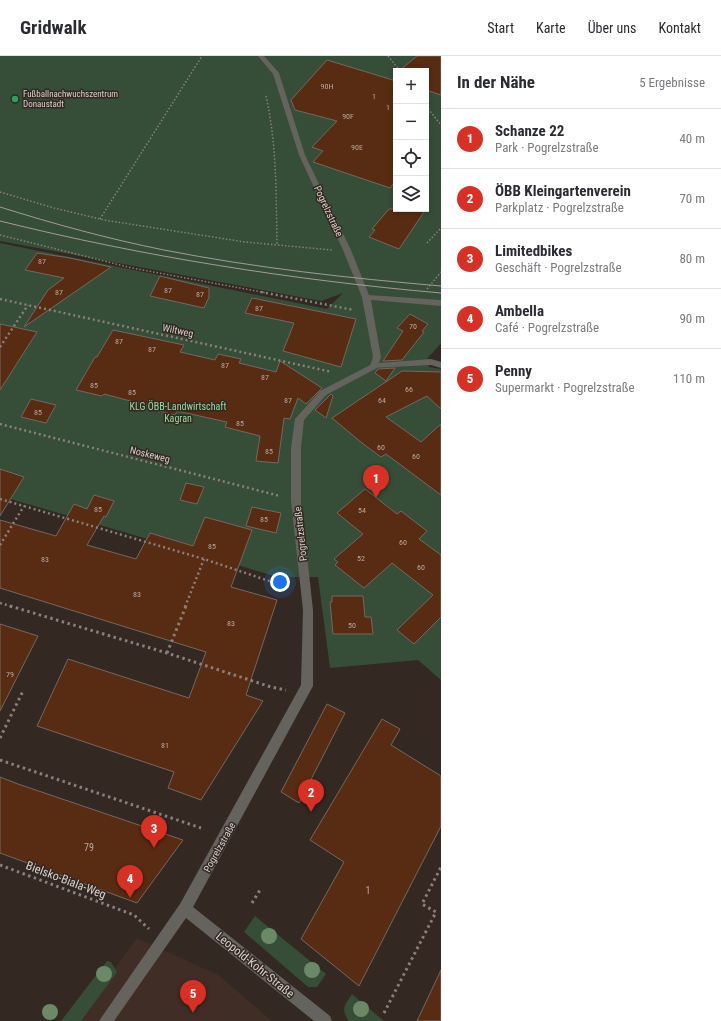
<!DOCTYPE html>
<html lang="de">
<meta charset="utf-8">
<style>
:root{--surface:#fff;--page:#f7f7f7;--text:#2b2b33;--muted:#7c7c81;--line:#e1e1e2;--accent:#d93025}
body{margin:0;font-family:"Roboto Condensed",sans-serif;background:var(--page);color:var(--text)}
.controls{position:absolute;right:12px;top:12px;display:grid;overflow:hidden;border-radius:0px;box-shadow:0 2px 6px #0003}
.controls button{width:36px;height:36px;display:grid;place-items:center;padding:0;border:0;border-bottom:1px solid var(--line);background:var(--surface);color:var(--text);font:20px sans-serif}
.you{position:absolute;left:280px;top:526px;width:14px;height:14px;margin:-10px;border:3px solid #fff;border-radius:50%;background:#1a73e8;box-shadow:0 0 0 6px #1a73e833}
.badge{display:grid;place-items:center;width:26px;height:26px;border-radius:50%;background:var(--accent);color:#fff;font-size:13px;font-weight:700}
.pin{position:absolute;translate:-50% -33px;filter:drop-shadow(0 1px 2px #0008)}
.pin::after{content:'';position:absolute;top:21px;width:14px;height:12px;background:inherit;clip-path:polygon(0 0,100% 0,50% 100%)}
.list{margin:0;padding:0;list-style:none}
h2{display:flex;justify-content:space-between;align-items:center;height:52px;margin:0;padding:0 16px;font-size:17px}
h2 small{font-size:13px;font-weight:400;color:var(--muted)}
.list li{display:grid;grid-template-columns:26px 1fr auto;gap:12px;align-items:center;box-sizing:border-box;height:60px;padding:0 16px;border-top:1px solid var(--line)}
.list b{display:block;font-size:15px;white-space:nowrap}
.list p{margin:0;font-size:13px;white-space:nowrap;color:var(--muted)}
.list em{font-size:13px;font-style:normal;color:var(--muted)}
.icon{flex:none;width:22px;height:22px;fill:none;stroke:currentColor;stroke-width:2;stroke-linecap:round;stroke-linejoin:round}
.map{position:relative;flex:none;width:441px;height:965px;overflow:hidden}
header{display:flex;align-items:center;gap:24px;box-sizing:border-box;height:56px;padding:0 20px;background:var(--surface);border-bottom:1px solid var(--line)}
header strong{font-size:19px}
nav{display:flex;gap:22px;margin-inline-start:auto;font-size:14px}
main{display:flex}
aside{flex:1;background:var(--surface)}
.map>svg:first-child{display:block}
.built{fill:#402e26}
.green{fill:#364d38;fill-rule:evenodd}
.building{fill:#582c13;stroke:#756761}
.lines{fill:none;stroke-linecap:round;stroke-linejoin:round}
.path-far2{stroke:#89807c;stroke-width:1.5;stroke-dasharray:1.5 2;stroke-linecap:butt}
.path-far1{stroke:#89807c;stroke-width:2.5;stroke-dasharray:2 3;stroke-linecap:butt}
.path{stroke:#89807c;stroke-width:3;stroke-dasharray:2.5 3.5;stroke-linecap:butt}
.service{fill:#65635d;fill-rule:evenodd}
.minor{fill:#65635d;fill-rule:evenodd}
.tram{stroke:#a49b97;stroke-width:1}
.tree{fill:#6b8966}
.leisure-dot{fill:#2e9e5b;stroke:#332822;stroke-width:1.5}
.labels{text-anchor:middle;stroke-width:3;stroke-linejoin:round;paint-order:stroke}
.number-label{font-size:8px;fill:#b8a79e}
.far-poi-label{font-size:9px;fill:#d8d0cd;stroke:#332822;text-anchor:start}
.street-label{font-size:10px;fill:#d8d0cd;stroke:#332822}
.park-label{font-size:10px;fill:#99d99e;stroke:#332822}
.near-number-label{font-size:10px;fill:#b8a79e}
.near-street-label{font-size:12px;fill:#d8d0cd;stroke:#332822}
</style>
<header>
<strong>Gridwalk</strong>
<nav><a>Start</a><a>Karte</a><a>Über uns</a><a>Kontakt</a></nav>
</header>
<main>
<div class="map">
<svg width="441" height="965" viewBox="0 0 441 965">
<rect width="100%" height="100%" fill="#332822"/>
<!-- built -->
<path class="built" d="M137 882 218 919 272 965H76Z"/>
<!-- green -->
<g class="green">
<path d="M0 0H441V287L427 303 429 311 441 313V624L418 604 330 612 318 521H278L0 440V187L327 253 343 237 321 245 0 185ZM396 15H426V153H396Z"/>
<path d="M255 860 326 918 317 931H308L244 876Z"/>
<path d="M107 905 111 906 117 916 81 965H61Z"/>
<path d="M352 938 384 965H349C340 953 345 949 352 938Z"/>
</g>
<!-- building -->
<g class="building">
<path d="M417 0H441V39L426 34V15H399Z"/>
<path d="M327 4 396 25V124L390 132 313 106 323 95 312 91 337 65 295 54 291 44Z"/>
<path d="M389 153H426L399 193 369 181 375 174 372 173Z"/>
<path d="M37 197 70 202 111 211 24 271 48 234 64 222 25 214Z"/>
<path d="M160 220 209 232V241L204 252 150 240Z"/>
<path d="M252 242 356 263 341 311 283 295 294 267 245 257Z"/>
<path d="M410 258 428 268 422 275 424 276 402 304 383 305 403 275 397 272Z"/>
<path d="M0 268 37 276 0 334Z"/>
<path d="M113 274 184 289 180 296 215 304 218 298 241 303 239 307 276 316 280 305 322 332 306 348 298 342 290 363 284 362 278 407 256 405 260 380 225 371 227 366 177 355 175 359 152 353 153 351 104 338 102 340 76 334 95 301H97Z"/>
<path d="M395 312 386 325 375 317 378 313Z"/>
<path d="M402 315 441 316V353L427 340 386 361 421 386 441 368V439L386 398 381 401 362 387 332 362Z"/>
<path d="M331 338 333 340 326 362 315 354Z"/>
<path d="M31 343 56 349 46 367 21 361Z"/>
<path d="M0 413 24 421 0 460Z"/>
<path d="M186 427 204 431 197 448 180 444Z"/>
<path d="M365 433 397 458 401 455 427 475 419 483 441 499V561L414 588 397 574 433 539 392 507 364 532 335 509 338 506 334 503 363 478 337 457Z"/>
<path d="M94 439 114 445 106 461 104 460 87 489 136 503 150 477 193 490 205 461 252 474 231 531 277 544 246 639 263 645 201 744 168 732 174 716 37 670 68 603 189 642 206 596 0 532V464L56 480 74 448 87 453Z"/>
<path d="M252 451 281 457 276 477 246 470Z"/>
<path d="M332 540H363L365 561H371L373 578H333L330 546H332Z"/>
<path d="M0 568 38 580 0 655Z"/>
<path d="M327 648 345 657 299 747 281 736Z"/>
<path d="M382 663 400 673 391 689 441 720V770L359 930 301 883 344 806 310 784Z"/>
<path d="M0 721 18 728 183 784 137 847 0 797Z"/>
<path d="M441 914V965H417Z"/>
</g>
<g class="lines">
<!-- path-far2 -->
<g class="path-far2">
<path d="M388 0 400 15"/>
<path d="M266 40C277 89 276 139 277 189"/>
<path d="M426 50 441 69"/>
<path d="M0 136 54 152 104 164 245 186 332 194"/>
<path d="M100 163 202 0"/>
<path d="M0 179 132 212 267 237"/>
<path d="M427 187 441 172"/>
<path d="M427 233 441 216"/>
</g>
<!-- path-far1 -->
<g class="path-far1">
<path d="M261 236 354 254"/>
<path d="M0 243 332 316"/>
<path d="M0 291 28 249"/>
<path d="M0 368 280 440"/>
<path d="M0 443 204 503 290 532"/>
<path d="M0 489 24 450"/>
<path d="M0 547 13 551"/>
<path d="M185 551 204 503"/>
</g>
<!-- path -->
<g class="path">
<path d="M10 550 167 597 271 631 286 634"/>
<path d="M167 597 186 550"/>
<path d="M0 682 23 635"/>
<path d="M0 704 201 772"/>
<path d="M0 809 134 859 149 873"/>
<path d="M252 847 260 834"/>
<path d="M384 957 436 856 422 848 441 811"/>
</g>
<!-- service -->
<path class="service" d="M258 0H264L279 17 305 99 351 194 369 239 441 244V250L371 244 381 301 379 307 431 303 441 306V312L431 309 371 312 370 310 373 301 362 241 343 194 299 99 273 18Z"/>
<!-- minor -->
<path class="minor" d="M374 307 378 310 377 312 326 339 304 364 301 392V445L313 554V630L193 851 330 960 332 965H314L186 862 114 965H99L180 848 301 629 303 554 291 445V392L295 363 320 335Z"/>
<!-- tram -->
<g class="tram">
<path d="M0 151C54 168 109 183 164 194 256 212 348 222 441 230"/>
<path d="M0 165C145 201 293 224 441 237"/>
</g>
</g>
<!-- trees -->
<g class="tree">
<circle cx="269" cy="880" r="8"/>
<circle cx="312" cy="914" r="8"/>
<circle cx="104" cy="918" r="8"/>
<circle cx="361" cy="953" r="8"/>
<circle cx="50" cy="956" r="8"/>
</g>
<!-- markers -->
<circle class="leisure-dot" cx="15" cy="43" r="4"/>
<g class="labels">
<!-- number labels -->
<g class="number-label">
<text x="327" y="33">90H</text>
<text x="374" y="43">1</text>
<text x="388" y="54">1</text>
<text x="348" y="63">90F</text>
<text x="357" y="94">90E</text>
<text x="42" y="208">87</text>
<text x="168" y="237">87</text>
<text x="59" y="239">87</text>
<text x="200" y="241">87</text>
<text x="259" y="255">87</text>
<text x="413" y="273">70</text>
<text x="119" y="288">87</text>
<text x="152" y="296">87</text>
<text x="225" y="312">87</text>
<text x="265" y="324">87</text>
<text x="94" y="332">85</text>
<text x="409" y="336">66</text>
<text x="132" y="339">85</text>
<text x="288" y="347">87</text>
<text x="382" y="347">64</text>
<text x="38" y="359">85</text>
<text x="240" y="370">85</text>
<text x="381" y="394">60</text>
<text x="269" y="398">85</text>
<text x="416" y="403">60</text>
<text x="98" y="456">85</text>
<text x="362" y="457">54</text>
<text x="264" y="466">85</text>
<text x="403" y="489">60</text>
<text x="212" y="493">85</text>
<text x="361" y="505">52</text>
<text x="45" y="506">83</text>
<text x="421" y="514">60</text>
<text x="137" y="541">83</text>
<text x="231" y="570">83</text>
<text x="352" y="572">50</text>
<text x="10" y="621">79</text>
<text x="165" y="692">81</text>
</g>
<!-- far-poi labels -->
<g class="far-poi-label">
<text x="23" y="41">Fußballnachwuchszentrum<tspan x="23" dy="10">Donaustadt</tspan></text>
</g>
<!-- street labels -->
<g class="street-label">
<text transform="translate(329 155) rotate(65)" y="4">Pogrelzstraße</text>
<text transform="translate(178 274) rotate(12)" y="4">Wiltweg</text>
<text transform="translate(150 398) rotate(14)" y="4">Noskeweg</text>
<text transform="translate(300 478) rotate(-96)" y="4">Pogrelzstraße</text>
<text transform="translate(219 791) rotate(-61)" y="4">Pogrelzstraße</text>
</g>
<!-- park labels -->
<g class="park-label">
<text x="178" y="354">KLG ÖBB-Landwirtschaft<tspan x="178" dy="12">Kagran</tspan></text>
</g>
<!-- near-number labels -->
<g class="near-number-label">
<text x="89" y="795">79</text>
<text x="368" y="838">1</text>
</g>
<!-- near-street labels -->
<g class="near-street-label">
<text transform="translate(66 824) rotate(21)" y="4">Bielsko-Biala-Weg</text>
<text transform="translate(255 909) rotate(39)" y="4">Leopold-Kohr-Straße</text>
</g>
</g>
</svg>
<div class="controls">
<button>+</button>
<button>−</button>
<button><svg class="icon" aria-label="locate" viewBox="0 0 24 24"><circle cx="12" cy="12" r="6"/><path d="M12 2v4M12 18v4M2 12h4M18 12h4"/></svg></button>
<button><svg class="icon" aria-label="layers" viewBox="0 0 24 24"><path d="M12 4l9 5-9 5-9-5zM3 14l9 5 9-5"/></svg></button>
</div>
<div class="you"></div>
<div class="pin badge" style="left:376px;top:442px">1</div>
<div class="pin badge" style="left:311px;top:756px">2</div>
<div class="pin badge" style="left:154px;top:792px">3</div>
<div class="pin badge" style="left:130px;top:842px">4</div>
<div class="pin badge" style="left:193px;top:957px">5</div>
</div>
<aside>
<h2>In der Nähe<small>5 Ergebnisse</small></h2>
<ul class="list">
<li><span class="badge">1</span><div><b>Schanze 22</b><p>Park · Pogrelzstraße</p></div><em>40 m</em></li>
<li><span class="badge">2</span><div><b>ÖBB Kleingartenverein</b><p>Parkplatz · Pogrelzstraße</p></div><em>70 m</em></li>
<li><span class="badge">3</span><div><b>Limitedbikes</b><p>Geschäft · Pogrelzstraße</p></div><em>80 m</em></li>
<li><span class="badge">4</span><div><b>Ambella</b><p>Café · Pogrelzstraße</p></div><em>90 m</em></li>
<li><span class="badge">5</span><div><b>Penny</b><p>Supermarkt · Pogrelzstraße</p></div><em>110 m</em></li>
</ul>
</aside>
</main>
